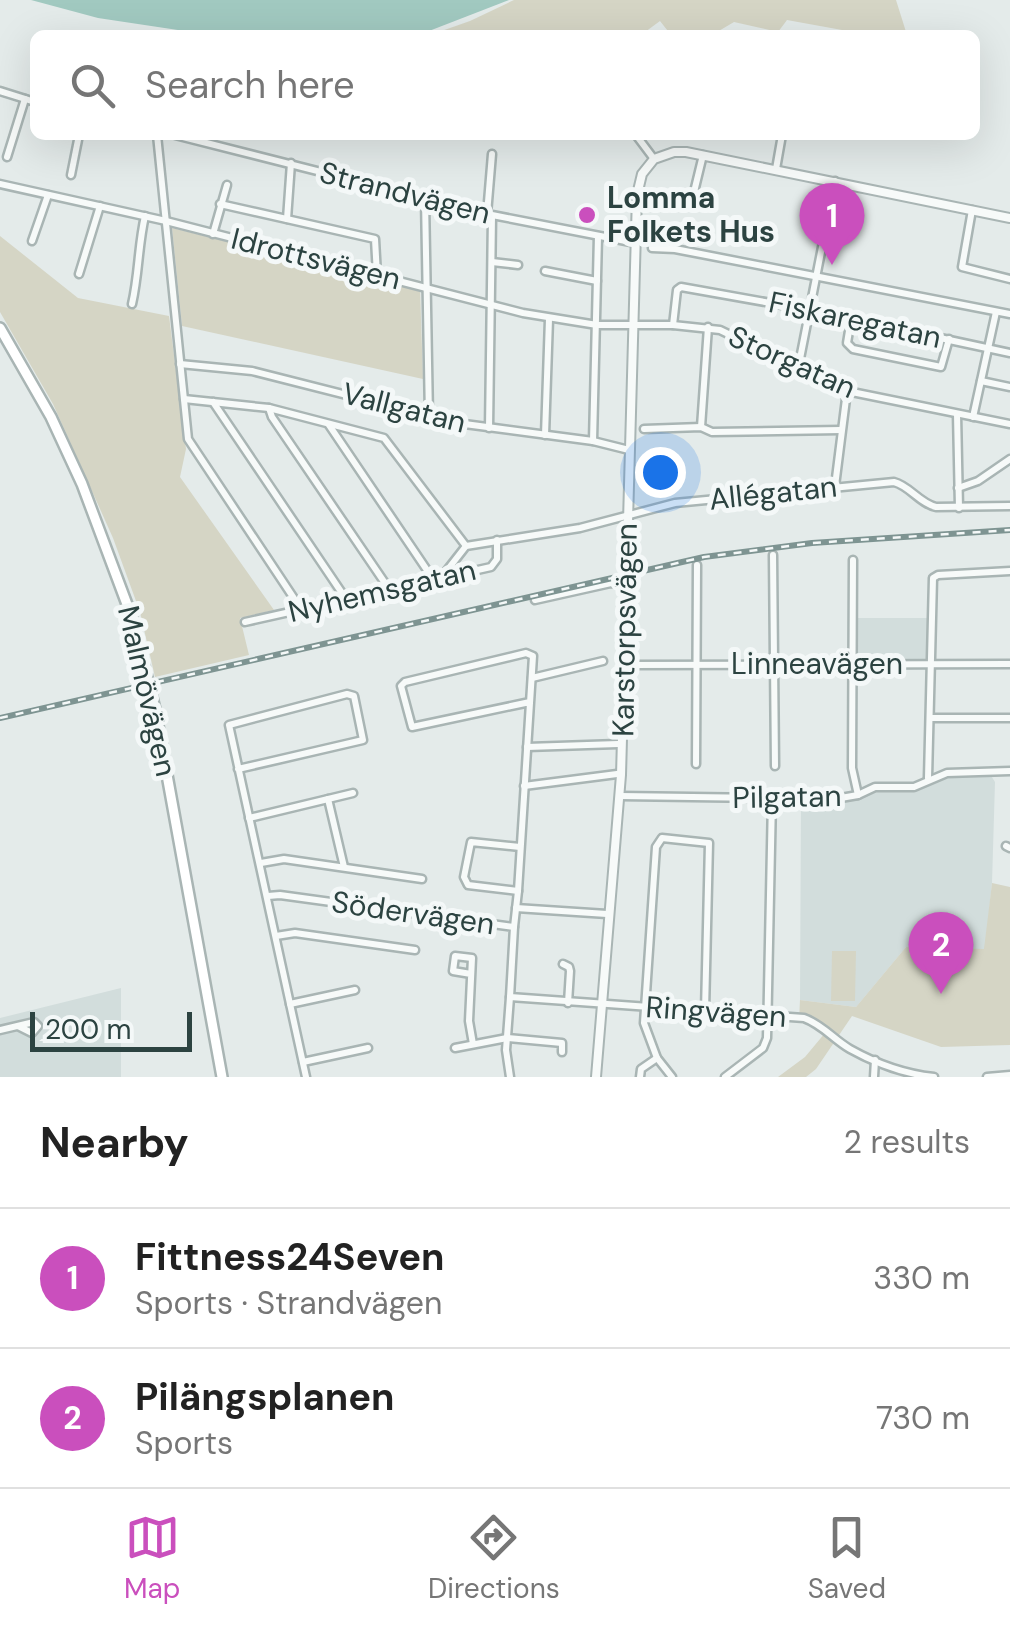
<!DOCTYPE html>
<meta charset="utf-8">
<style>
:root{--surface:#fff;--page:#f2f2f2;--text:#222;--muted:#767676;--line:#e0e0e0;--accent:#ca4fbd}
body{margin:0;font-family:"DM Sans",sans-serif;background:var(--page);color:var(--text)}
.scale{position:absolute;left:30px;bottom:25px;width:162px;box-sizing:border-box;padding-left:10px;border:5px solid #2c4341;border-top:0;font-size:28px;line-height:35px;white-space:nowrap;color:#2c4341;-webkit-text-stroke:8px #f4f8f8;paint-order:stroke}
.you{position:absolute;left:660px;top:472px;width:35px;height:35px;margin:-25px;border:8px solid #fff;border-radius:50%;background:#1a73e8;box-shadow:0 0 0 15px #1a73e833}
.badge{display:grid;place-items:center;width:65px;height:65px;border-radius:50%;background:var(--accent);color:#fff;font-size:32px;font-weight:700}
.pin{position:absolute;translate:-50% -82px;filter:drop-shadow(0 2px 5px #0008)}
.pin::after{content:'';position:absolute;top:52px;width:35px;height:30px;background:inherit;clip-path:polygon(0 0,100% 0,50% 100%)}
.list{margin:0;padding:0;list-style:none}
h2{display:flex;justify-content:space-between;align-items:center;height:130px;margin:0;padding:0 40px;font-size:42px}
h2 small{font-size:32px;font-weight:400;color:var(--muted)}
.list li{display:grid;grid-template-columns:65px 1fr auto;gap:30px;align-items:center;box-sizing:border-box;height:140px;padding:0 40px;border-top:2px solid var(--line)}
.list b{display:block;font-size:38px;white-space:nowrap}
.list p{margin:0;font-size:32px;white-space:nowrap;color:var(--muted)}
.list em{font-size:32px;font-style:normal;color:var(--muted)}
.icon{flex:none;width:55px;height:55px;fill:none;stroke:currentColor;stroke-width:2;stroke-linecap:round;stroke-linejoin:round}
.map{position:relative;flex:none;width:1010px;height:1077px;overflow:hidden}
.search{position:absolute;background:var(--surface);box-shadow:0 10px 40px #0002;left:30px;right:30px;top:30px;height:110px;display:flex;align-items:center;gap:25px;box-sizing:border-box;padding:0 35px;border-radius:15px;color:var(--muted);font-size:38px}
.sheet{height:410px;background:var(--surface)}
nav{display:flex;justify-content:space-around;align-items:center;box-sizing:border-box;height:140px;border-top:2px solid var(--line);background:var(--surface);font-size:28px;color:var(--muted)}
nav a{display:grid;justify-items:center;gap:5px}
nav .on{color:var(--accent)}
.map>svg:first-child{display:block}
.built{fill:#d2dddc}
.green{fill:#d5d5c5}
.water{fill:#a1c9c0}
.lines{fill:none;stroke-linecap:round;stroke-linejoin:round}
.minor-casing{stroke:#a9b5b4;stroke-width:11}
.tertiary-casing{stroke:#a9b5b4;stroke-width:12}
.secondary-casing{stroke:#a9b5b4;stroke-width:14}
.minor{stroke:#f7faf9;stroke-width:6}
.tertiary{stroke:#f7faf9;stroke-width:8}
.secondary{stroke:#fff;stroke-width:9}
.rail-casing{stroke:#7e9492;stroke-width:6}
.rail{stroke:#f4f8f8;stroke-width:2.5;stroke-dasharray:8;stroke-linecap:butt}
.poi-dot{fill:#ca4fbd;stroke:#f4f8f8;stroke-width:4}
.labels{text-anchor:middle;stroke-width:10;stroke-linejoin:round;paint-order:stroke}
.street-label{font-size:30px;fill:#2c4341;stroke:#f4f8f8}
.poi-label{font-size:30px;font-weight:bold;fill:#2c4341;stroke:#f4f8f8;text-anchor:start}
</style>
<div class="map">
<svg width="1010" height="1077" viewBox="0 0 1010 1077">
<rect width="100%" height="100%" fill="#e4ebea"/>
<!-- built -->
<g class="built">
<path d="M856 618H928V659H858Z"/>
<path d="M988 771 995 782 992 883 985 950 906 947 856 1007 800 1000 801 800 835 799 875 787H914L943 773Z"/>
<path d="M121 988V1077H0V1018Z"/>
</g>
<!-- green -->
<g class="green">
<path d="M514 0H896L907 35H842V30L787 20 778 32 734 22 712 35H671L660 21 641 35H430L470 21Z"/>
<path d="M172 228 420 289 423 379 182 326Z"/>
<path d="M0 236 78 298 169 316 186 449 180 477 274 610 240 618 249 655 155 677 140 612 113 538 53 404 0 312Z"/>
<path d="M992 883 1010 887V1045L941 1047 852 1016 816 1069 806 1077H778L805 1057 825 1033 799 1021 800 1000 856 1007 906 947 984 949Z"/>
<path d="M832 951H856L855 1001H831Z"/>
</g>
<!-- water -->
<path class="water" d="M31 0H509L429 31 402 35H211L98 18Z"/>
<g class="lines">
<!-- minor casing -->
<g class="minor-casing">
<g id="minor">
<path d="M0 91 35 102"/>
<path d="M157 135 188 439 301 609"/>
<path d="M175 135 487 214 636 243"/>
<path d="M636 135 654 159"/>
<path d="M7 157 25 99"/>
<path d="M776 169 782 135"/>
<path d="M71 175 79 135"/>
<path d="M0 184 166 221 523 313 597 325H673L720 330 847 391 1010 424"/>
<path d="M425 199 429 417"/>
<path d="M220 204 375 239 377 275"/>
<path d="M686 205 694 192 703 155"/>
<path d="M972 210 962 267 1010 279"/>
<path d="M487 214 492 154"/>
<path d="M287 219 291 163"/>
<path d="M213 234 227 185"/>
<path d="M32 241 48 195"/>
<path d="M652 248 675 249 1010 314"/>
<path d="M492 262 518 265"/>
<path d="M545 271 597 281"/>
<path d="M79 274 100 206"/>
<path d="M132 304C139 274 138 246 145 216"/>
<path d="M851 319 847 343 853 349 941 367 949 339"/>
<path d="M673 325 677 290 681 287 810 310 1010 353"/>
<path d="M180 364 252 371 457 423 593 441 629 450"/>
<path d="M798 369 835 181"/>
<path d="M981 381 1010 387"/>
<path d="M184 399 269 408 384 438 466 546"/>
<path d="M213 402 346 599"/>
<path d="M269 408 272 417 389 589"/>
<path d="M957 414 959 508"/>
<path d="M973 417 996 312"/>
<path d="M329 425 433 579"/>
<path d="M701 427 708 327"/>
<path d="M489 428 492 216"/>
<path d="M644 429 701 427 712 432 841 430"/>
<path d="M545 435 549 319"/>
<path d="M593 441 598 236"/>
<path d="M835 486 847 391"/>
<path d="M958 488 978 481 1010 459"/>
<path d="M773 555 775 766"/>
<path d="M853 560 852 768 858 795"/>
<path d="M441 578 466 546 580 528 675 503 894 482C910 486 919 503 936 507L1010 506"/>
<path d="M535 600 611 583 625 584"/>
<path d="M245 622 491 567 497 559V540"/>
<path d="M623 665 1010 664"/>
<path d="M532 678 603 661"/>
<path d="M930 718H1010"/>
<path d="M527 747 618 744"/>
<path d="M696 764 697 565"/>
<path d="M238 769 363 740 354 696 347 694 229 725C254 842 281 959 306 1077"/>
<path d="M928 778 933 578 938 575 1010 571"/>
<path d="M524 786 617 774"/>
<path d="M620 796 835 799 858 795 875 787H914L947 773 1010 771"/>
<path d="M328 799 344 867"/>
<path d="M249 818 353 793"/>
<path d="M1006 846 1010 848"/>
<path d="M261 863 284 859 422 879"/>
<path d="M518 891 468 885 464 877 471 842 520 847"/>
<path d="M268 896 280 895 514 927 510 997 804 1018C823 1025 833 1039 850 1049 875 1063 906 1074 934 1077"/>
<path d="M516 908 607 914"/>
<path d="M514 927 518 891 533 656 526 653 405 682 401 686 412 727 530 702"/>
<path d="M276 936 295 933 415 950"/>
<path d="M563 964 569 967 570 971 568 1003"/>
<path d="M471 974 453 971 455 956 472 958 469 1021 473 1044"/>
<path d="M290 1004 355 990"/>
<path d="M0 1030 34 1022 38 1026 32 1033 18 1026"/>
<path d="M455 1048 507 1038 562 1043V1052"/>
<path d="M303 1062 368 1048"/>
<path d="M510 1077 506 1050 510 997"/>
<path d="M640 1077 641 1069 657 1058"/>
<path d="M672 1077 657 1058 644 1023 656 847 662 838 709 843 705 1011"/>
<path d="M725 1077 763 1048 767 1038 772 799"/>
<path d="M874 1077 875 1060"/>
<path d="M987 1077 1010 1075"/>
</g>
</g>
<!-- tertiary casing -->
<g class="tertiary-casing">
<path id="tertiary" d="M596 1077 621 775 637 195 642 174 654 159 674 152H686L1010 218"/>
</g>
<!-- secondary casing -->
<g class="secondary-casing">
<path id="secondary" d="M0 328 51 417 82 484 131 615 155 709 222 1077"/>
</g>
<!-- minor -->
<use href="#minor" class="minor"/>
<!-- tertiary -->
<use href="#tertiary" class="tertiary"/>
<!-- secondary -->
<use href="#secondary" class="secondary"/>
<!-- rail casing -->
<g class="rail-casing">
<path id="rail" d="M0 718 704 557 812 543 1010 530"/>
</g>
<!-- rail -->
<use href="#rail" class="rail"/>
</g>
<!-- markers -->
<circle class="poi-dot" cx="587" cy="215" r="10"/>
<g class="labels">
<!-- street labels -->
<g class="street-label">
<text transform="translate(405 193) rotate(14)" y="10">Strandvägen</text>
<text transform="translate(316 259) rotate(14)" y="10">Idrottsvägen</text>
<text transform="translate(855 320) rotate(12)" y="10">Fiskaregatan</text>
<text transform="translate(792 362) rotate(24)" y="10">Storgatan</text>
<text transform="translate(404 408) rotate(14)" y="10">Vallgatan</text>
<text transform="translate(773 493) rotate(-6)" y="10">Allégatan</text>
<text transform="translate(382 591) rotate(-13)" y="10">Nyhemsgatan</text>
<text transform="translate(625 630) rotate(-89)" y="10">Karstorpsvägen</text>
<text x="817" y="674">Linneavägen</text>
<text transform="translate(147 691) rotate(77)" y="10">Malmövägen</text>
<text transform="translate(787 797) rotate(-1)" y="10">Pilgatan</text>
<text transform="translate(413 913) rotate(8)" y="10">Södervägen</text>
<text transform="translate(716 1012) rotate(4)" y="10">Ringvägen</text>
</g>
<!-- poi labels -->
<g class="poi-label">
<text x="607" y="208">Lomma<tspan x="607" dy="34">Folkets Hus</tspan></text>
</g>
</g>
</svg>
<div class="scale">200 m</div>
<div class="you"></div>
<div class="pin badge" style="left:832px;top:265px">1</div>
<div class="pin badge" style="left:941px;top:994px">2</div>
<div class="search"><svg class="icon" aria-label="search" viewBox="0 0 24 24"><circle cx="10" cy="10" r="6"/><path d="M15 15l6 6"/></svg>Search here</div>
</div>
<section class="sheet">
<h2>Nearby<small>2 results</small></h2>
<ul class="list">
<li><span class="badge">1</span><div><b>Fittness24Seven</b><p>Sports · Strandvägen</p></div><em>330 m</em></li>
<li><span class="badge">2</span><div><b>Pilängsplanen</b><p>Sports</p></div><em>730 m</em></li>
</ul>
</section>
<nav>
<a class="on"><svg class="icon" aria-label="map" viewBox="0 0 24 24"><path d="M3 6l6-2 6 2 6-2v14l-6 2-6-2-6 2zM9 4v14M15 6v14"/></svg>Map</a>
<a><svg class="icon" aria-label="directions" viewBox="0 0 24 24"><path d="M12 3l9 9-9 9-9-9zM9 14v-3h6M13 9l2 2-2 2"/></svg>Directions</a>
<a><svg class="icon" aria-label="saved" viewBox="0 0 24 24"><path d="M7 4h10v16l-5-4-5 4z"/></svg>Saved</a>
</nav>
